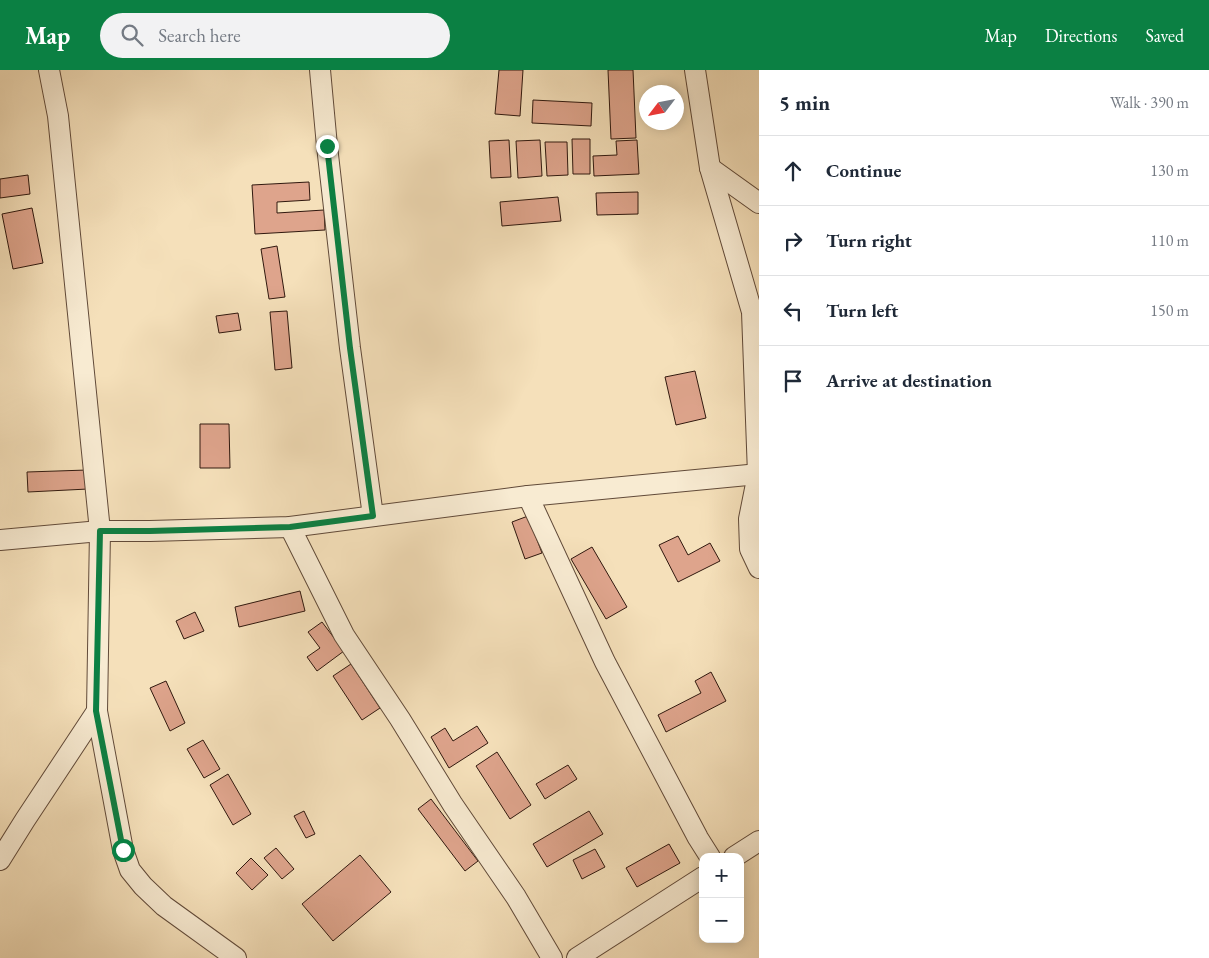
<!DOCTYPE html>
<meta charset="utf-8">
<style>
:root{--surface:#fff;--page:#f2f2f3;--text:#1f2937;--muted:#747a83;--line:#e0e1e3;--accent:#0b8043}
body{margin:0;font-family:"EB Garamond",serif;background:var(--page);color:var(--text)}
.controls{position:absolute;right:15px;bottom:15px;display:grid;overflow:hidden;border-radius:10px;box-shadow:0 2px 12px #0003}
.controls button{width:45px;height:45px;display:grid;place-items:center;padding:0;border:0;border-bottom:1px solid var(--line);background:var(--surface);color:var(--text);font:25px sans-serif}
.compass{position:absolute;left:639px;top:15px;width:45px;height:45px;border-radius:50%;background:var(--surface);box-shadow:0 2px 12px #0003;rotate:238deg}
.stop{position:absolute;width:15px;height:15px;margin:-11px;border:4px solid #0b8043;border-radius:50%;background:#fff}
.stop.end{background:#0b8043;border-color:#fff;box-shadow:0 1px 5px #0008}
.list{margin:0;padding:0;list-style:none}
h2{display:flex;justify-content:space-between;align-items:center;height:65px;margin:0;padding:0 20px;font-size:21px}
h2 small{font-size:16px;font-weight:400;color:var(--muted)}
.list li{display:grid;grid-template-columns:32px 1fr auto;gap:15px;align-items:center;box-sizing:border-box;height:70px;padding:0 20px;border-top:1px solid var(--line)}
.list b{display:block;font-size:19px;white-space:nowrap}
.list em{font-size:16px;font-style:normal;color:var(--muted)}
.icon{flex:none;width:28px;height:28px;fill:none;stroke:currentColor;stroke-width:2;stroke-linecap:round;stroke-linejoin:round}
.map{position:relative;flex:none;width:759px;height:888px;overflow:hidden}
header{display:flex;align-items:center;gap:30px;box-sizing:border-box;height:70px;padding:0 25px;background:var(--accent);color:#fff}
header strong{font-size:24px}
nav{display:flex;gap:28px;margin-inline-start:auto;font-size:18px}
.search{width:350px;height:45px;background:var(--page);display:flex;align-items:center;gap:12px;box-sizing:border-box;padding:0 18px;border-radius:28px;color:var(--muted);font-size:19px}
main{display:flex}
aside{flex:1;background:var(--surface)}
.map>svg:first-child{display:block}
.building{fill:#dea48c;stroke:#30180e}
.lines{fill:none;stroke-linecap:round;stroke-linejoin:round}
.street-casing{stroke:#614a39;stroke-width:22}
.street{stroke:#f8ebd2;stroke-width:20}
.route{stroke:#0b8043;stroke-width:6}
</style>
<header>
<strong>Map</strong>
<div class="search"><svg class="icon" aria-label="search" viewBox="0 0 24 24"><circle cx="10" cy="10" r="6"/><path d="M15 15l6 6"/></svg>Search here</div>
<nav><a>Map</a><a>Directions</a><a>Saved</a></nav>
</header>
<main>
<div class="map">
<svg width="759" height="888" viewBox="0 0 759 888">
<rect width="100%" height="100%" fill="#f5e0ba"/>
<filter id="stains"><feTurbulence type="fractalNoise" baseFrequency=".004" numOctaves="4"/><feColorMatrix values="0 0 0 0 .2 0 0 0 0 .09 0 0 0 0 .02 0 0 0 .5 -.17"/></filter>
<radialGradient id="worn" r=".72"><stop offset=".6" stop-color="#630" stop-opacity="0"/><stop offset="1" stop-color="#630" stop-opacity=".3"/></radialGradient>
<!-- building -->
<g class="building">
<path d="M499 0H523L520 46 495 44Z"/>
<path d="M608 0H633L636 68 611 69Z"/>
<path d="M533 30 592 33 591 56 532 53Z"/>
<path d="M572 69H590V104H573Z"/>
<path d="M509 70 511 107 491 108 489 71Z"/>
<path d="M540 70 542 106 518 108 516 71Z"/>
<path d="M637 70 639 104 594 106 593 86 617 85 616 71Z"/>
<path d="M545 72H567L568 105 547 106Z"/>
<path d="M28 105 30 124 0 128V109Z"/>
<path d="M309 112 310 130 277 132V143L324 140 325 160 255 164 252 115Z"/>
<path d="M638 122V144L597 145 596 123Z"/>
<path d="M558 127 561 151 502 156 500 132Z"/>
<path d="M32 138 43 193 13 199 2 144Z"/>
<path d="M277 176 285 227 269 229 261 179Z"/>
<path d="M287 241 292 298 275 300 270 242Z"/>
<path d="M238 243 241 260 219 263 216 246Z"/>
<path d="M695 301 706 348 676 355 665 307Z"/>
<path d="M200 354H229L230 398H200Z"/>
<path d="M87 400 88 419 28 422 27 402Z"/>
<path d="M528 446 542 483 525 489 512 452Z"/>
<path d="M678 466 688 485 710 473 720 491 678 512 659 475Z"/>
<path d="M592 477 627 537 606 549 571 489Z"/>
<path d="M300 521 305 541 239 557 235 537Z"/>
<path d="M195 542 204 561 184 569 176 551Z"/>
<path d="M322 552 344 581 317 601 307 587 320 578 308 562Z"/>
<path d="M351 594 380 638 362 650 333 606Z"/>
<path d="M711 602 726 631 666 662 658 645 701 623 695 611Z"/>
<path d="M166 611 185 653 170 661 150 618Z"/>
<path d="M477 656 488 673 449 698 431 667 445 658 453 671Z"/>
<path d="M203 670 220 699 204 708 187 679Z"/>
<path d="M497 682 531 735 510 749 476 696Z"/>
<path d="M568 695 577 709 545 729 536 714Z"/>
<path d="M228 704 251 744 233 755 210 715Z"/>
<path d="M431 729 478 791 465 801 418 739Z"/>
<path d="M304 741 315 764 306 768 294 746Z"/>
<path d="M589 741 603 764 547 797 533 774Z"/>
<path d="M669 774 680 793 637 817 626 798Z"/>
<path d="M276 778 294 799 282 809 264 788Z"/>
<path d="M595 779 605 797 582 809 573 790Z"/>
<path d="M360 785 391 822 333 871 302 834Z"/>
<path d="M251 788 268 805 252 820 236 803Z"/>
</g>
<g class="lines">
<!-- street casing -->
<g class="street-casing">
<g id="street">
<path d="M49 0 58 46 100 461 97 641 123 780 130 800 143 816 164 836 236 888"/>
<path d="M320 0 327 76 350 278 373 446"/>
<path d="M695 0 710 98 752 242 758 404 749 449 750 479 759 498"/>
<path d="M710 98 759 133"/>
<path d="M528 426 605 592 698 768 710 787"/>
<path d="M290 457 344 565 400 649 453 735 516 827 552 888"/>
<path d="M0 470 100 461H150L290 457 528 426 759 404"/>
<path d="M734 787 759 771"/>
<path d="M0 790 25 750 97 641"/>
<path d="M577 888 703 807"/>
</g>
</g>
<!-- street -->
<use href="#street" class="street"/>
</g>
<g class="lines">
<!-- route -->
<path class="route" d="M123 780 96 641 100 461H150L290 457 373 446 350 278 327 76"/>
</g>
<rect width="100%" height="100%" filter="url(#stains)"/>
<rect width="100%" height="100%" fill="url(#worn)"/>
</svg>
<div class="controls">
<button>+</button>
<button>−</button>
</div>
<svg class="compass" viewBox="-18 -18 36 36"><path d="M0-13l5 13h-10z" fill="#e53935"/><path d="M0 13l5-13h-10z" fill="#747a83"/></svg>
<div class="stop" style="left:123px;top:780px"></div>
<div class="stop end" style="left:327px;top:76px"></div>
</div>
<aside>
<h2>5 min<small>Walk · 390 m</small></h2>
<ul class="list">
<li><svg class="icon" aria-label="ahead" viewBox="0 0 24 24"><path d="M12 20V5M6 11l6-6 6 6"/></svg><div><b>Continue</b></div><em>130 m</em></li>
<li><svg class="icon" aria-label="right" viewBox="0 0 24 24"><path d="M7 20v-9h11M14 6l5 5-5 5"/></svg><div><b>Turn right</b></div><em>110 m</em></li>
<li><svg class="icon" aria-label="left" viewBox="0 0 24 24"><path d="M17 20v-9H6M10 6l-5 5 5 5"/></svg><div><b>Turn left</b></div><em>150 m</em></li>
<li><svg class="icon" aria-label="arrive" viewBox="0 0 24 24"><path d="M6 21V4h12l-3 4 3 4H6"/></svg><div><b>Arrive at destination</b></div></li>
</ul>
</aside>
</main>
